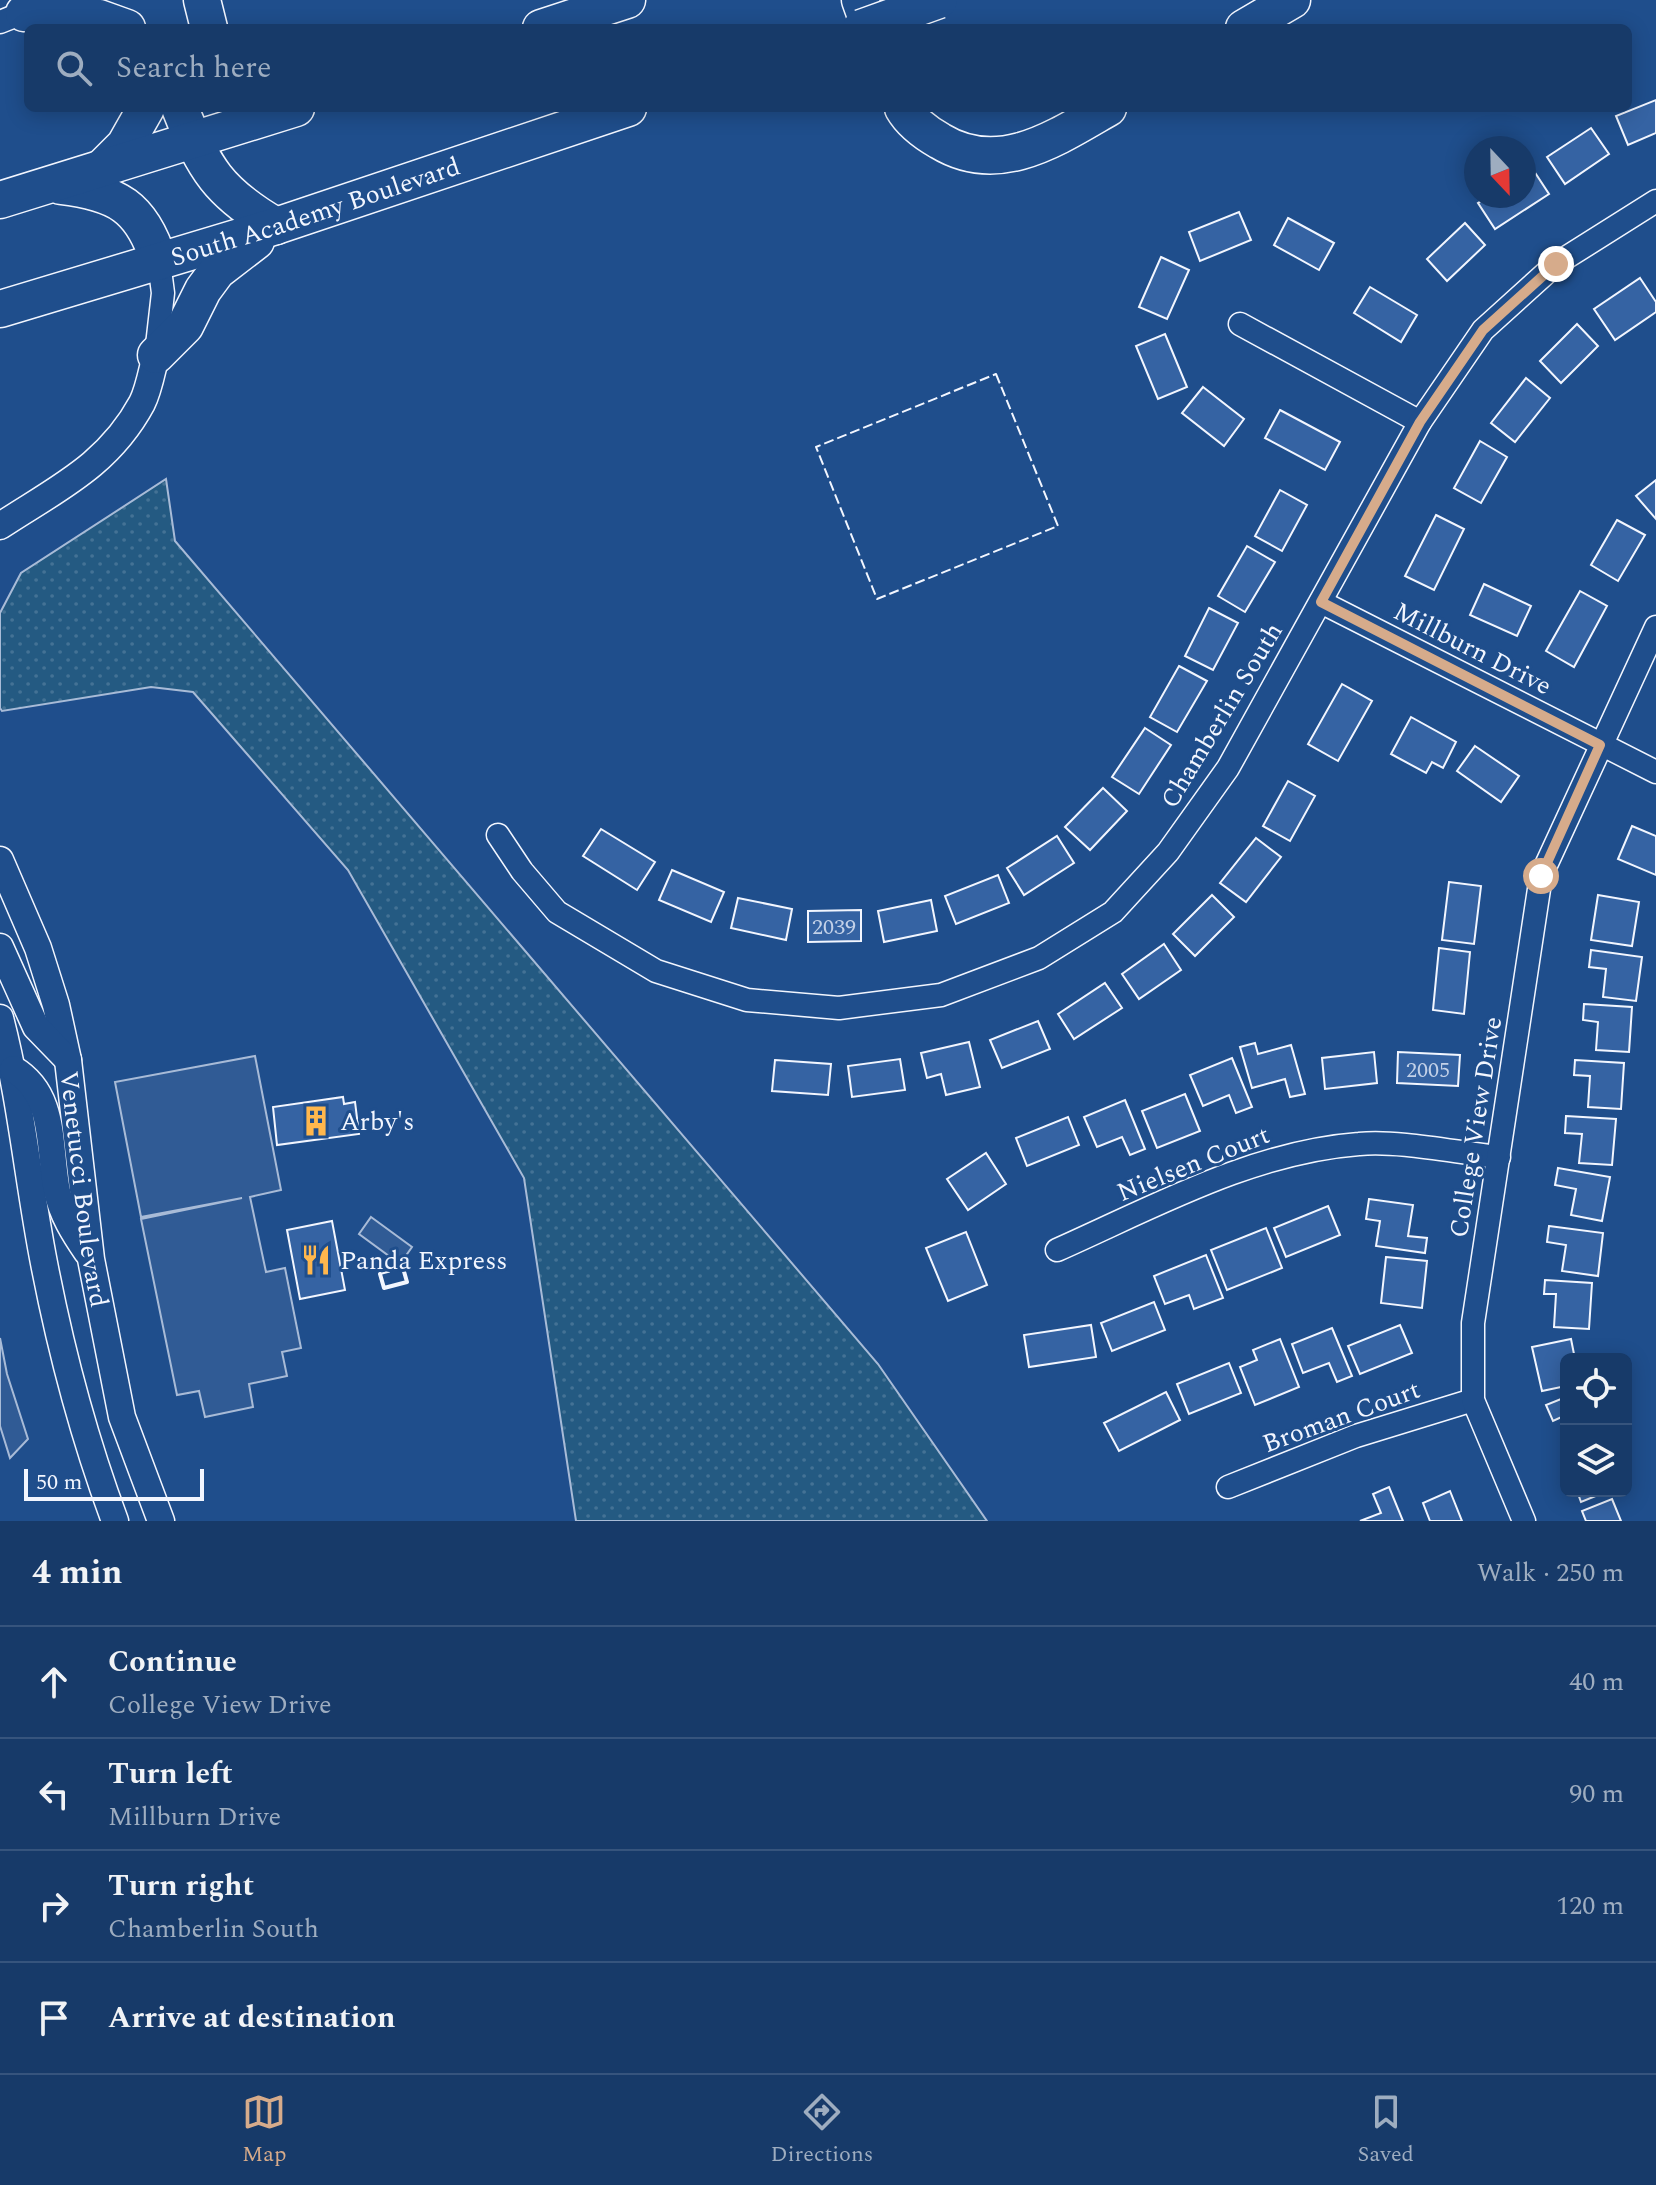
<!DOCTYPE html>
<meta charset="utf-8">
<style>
:root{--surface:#173a69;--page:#244571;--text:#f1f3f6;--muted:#9eadc0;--line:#36547d;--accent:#d6ab8b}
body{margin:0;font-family:Spectral,serif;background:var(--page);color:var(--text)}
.controls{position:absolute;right:24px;bottom:24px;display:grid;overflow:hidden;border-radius:12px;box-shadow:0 4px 20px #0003}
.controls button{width:72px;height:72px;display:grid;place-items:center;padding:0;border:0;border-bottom:2px solid var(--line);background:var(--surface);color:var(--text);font:40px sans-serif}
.compass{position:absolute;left:1464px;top:136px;width:72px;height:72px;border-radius:50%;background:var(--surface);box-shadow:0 4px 20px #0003;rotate:158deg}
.scale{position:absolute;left:24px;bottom:20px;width:180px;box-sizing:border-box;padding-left:8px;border:4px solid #f2f6ff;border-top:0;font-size:22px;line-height:28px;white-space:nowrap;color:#f2f6ff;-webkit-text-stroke:6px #1f4e8c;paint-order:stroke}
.stop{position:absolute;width:24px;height:24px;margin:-18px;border:6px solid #d6ab8b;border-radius:50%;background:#fff}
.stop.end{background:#d6ab8b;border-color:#fff;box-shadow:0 2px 8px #0008}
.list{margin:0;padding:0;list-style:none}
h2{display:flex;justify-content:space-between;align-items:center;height:104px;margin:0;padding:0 32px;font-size:34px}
h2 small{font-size:26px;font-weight:400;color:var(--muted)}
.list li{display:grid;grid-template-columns:52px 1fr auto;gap:24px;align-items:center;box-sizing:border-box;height:112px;padding:0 32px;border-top:2px solid var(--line)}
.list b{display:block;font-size:30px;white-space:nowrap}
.list p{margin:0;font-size:26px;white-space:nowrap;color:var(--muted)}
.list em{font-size:26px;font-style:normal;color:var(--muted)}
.icon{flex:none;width:44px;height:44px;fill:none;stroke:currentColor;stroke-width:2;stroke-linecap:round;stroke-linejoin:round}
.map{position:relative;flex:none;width:1656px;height:1521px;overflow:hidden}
.search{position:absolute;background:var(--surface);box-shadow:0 4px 20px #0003;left:24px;right:24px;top:24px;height:88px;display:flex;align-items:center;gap:20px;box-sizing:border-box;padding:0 28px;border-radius:12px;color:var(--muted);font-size:30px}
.sheet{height:552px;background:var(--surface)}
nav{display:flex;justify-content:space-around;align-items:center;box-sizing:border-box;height:112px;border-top:2px solid var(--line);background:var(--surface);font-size:22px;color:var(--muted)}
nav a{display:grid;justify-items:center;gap:4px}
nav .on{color:var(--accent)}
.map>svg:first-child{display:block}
.grass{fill:url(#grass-dots);stroke:#a8bbd7;stroke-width:2}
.parking{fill:#305b95;stroke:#a8bbd7;stroke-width:2}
.building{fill:#3563a3;stroke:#f2f6ff;stroke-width:2}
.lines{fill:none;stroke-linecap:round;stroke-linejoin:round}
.minor-casing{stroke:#f2f6ff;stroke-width:25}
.tertiary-casing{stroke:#f2f6ff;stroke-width:29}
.trunk-casing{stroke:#f2f6ff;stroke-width:39}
.minor{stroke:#1f4e8c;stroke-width:22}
.tertiary{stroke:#1f4e8c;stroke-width:26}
.trunk{stroke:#1f4e8c;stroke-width:36}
.trunk-bridge-casing{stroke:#f2f6ff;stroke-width:39;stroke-linecap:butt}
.trunk-bridge{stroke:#1f4e8c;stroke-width:36}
.fence{stroke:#f2f6ff;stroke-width:2;stroke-dasharray:10 4;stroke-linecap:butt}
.wall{stroke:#f2f6ff;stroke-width:4}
.route{stroke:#d6ab8b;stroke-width:10}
.labels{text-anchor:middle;stroke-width:6;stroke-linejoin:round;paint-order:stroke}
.number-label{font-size:22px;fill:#c3d1e8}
.street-label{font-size:26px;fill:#f2f6ff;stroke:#1f4e8c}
.poi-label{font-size:26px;fill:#f2f6ff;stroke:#1f4e8c;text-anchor:start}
</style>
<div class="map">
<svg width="1656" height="1521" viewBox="0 0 1656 1521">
<defs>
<pattern id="grass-dots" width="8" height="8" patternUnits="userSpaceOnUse" patternTransform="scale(2)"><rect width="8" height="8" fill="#245a82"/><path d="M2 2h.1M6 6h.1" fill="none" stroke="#447295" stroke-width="1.8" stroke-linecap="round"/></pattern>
</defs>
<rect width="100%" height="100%" fill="#1f4e8c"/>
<!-- grass -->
<path class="grass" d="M166 479 175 541 878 1364 987 1521H576L524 1178 348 870 193 692 151 687 2 711 0 708V613L21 573Z"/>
<!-- parking -->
<g class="parking">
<path d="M255 1056 281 1190 250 1197 266 1272 285 1268 301 1348 282 1352 287 1376 249 1384 253 1407 205 1417 199 1391 177 1395 141 1219 242 1198 141 1217 115 1082Z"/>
<path d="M371 1217 412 1247 400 1264 359 1234Z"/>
<path d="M0 1338 7 1374 28 1439 10 1458 0 1426Z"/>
</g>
<!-- building -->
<g class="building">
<path d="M1656 100V133L1628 145 1616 116Z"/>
<path d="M1591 128 1609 154 1565 184 1547 157Z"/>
<path d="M1532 168 1549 194 1495 229 1478 203 1489 196H1524V173Z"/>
<path d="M1239 212 1251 240 1200 261 1189 232Z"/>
<path d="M1288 218 1334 243 1319 270 1274 245Z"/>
<path d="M1465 223 1485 245 1447 281 1427 259Z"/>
<path d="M1161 257 1189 270 1167 319 1139 307Z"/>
<path d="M1640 278 1656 302V312L1615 340 1594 309Z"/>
<path d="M1370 287 1417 315 1401 342 1354 313Z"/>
<path d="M1577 324 1598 346 1561 383 1540 361Z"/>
<path d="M1165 334 1187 387 1158 399 1136 346Z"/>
<path d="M1526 378 1550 398 1515 442 1491 423Z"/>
<path d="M1203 387 1244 419 1224 446 1182 413Z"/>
<path d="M1280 410 1340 442 1325 470 1265 438Z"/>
<path d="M1480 441 1507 457 1481 503 1454 488Z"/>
<path d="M1656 480V519L1636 496Z"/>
<path d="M1280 490 1307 505 1282 551 1255 536Z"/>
<path d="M1436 515 1464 529 1434 590 1405 576Z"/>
<path d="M1617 520 1645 535 1618 581 1591 565Z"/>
<path d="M1247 546 1275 562 1245 612 1218 596Z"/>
<path d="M1484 584 1531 606 1517 636 1470 615Z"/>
<path d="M1580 591 1607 606 1574 667 1546 651Z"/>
<path d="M1209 608 1238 623 1213 670 1185 656Z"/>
<path d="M1179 666 1207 681 1177 732 1150 717Z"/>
<path d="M1342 684 1372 701 1338 761 1308 744Z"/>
<path d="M1411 717 1456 742 1443 768 1432 762 1426 773 1391 754Z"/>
<path d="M1145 728 1171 745 1139 794 1112 777Z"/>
<path d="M1475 746 1519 776 1501 802 1457 771Z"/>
<path d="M1288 781 1315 796 1290 841 1263 826Z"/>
<path d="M1103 788 1127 811 1090 850 1065 827Z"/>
<path d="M1632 826 1656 836V875L1618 859Z"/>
<path d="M601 829 655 862 637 890 583 856Z"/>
<path d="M1057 836 1074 863 1024 895 1007 868Z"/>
<path d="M1256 838 1281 857 1246 902 1220 883Z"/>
<path d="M672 870 724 892 711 922 659 900Z"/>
<path d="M998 875 1009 903 956 924 945 896Z"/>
<path d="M1449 882 1481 886 1474 944 1442 940Z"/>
<path d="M1212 895 1234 917 1195 956 1173 934Z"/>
<path d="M1598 895 1639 902 1632 946 1591 940Z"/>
<path d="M738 898 792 909 786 940 731 928Z"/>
<path d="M931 900 937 931 884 942 878 911Z"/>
<path d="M861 910V941L808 942V911Z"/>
<path d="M1164 944 1181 970 1139 999 1122 974Z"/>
<path d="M1439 948 1470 952 1464 1014 1433 1010Z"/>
<path d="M1591 950 1642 957 1636 1001 1603 997 1606 969 1589 967Z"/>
<path d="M1105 983 1122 1008 1074 1039 1058 1014Z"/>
<path d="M1584 1004 1632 1007 1629 1052 1596 1050 1598 1022 1583 1020Z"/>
<path d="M1038 1021 1050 1049 1002 1068 990 1040Z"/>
<path d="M969 1042 980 1087 946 1095 941 1074 927 1078 921 1053Z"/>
<path d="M1255 1043 1258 1054 1291 1045 1305 1094 1290 1097 1285 1079 1252 1088 1240 1047Z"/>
<path d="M1374 1052 1377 1083 1325 1089 1322 1058Z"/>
<path d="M1398 1052 1460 1055 1458 1086 1397 1083Z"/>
<path d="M1232 1058 1252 1107 1236 1113 1229 1095 1203 1106 1190 1075Z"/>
<path d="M900 1059 905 1090 852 1097 848 1066Z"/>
<path d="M775 1060 831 1064 828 1095 772 1091Z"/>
<path d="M1575 1060 1624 1063 1621 1109 1588 1107 1590 1076 1574 1075Z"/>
<path d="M1185 1094 1200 1131 1157 1148 1142 1111Z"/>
<path d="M343 1097 344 1104 355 1102 359 1134 277 1145 273 1107Z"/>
<path d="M1125 1100 1145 1149 1130 1155 1122 1137 1097 1147 1084 1117Z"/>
<path d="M1566 1116 1616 1119 1612 1165 1579 1163 1582 1134 1565 1133Z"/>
<path d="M1068 1117 1079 1145 1027 1166 1016 1138Z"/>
<path d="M986 1153 1006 1184 968 1210 947 1179Z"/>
<path d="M1558 1168 1610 1177 1602 1221 1571 1215 1576 1189 1555 1185Z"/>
<path d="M1369 1199 1413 1205 1408 1236 1427 1238 1425 1253 1376 1246 1380 1221 1366 1219Z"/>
<path d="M1328 1206 1340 1235 1286 1257 1274 1228Z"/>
<path d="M332 1221 345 1290 300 1299 287 1230Z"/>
<path d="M1549 1226 1603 1233 1598 1276 1562 1271 1566 1245 1547 1242Z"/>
<path d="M1266 1228 1282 1268 1227 1290 1211 1250Z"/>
<path d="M966 1232 987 1285 948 1301 926 1248Z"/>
<path d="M1206 1255 1223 1298 1194 1309 1189 1295 1165 1304 1154 1276Z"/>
<path d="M1386 1257 1427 1261 1422 1308 1381 1303Z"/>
<path d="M1545 1280 1592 1283 1589 1329 1554 1327 1556 1294H1544Z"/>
<path d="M1154 1302 1165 1330 1112 1351 1101 1323Z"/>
<path d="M1091 1325 1096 1357 1029 1367 1024 1335Z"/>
<path d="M1400 1325 1412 1353 1360 1374 1348 1346Z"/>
<path d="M1332 1328 1352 1376 1337 1382 1329 1363 1303 1373 1292 1344Z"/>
<path d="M1280 1339 1299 1387 1255 1405 1240 1367 1257 1360 1253 1350Z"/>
<path d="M1571 1339 1575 1359H1566V1386L1542 1391 1532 1347Z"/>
<path d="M1229 1363 1241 1393 1189 1414 1177 1384Z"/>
<path d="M1166 1392 1180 1420 1119 1451 1104 1423Z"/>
<path d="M1566 1397V1415L1553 1421 1546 1405Z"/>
<path d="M1389 1487 1403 1521H1360L1381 1513 1373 1494Z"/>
<path d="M1450 1491 1462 1521H1430L1423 1503Z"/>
<path d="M1577 1491H1608L1581 1502Z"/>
<path d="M1612 1499 1621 1521H1586L1582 1511Z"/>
</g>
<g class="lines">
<!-- minor casing -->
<g class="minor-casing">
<g id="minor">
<path d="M0 22 35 8"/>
<path d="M1240 324 1420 422"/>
<path d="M156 354 163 293 159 262"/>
<path d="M1321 602 1656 772"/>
<path d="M498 835 522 871 557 912 656 971 747 1000 839 1008 941 995 1039 958 1113 912 1168 852 1228 768 1420 422 1483 330 1556 264 1656 201"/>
<path d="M1057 1250C1154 1207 1252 1152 1359 1144 1399 1140 1458 1153 1499 1157"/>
<path d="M1228 1487 1356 1436 1473 1400"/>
<path d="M1524 1521 1473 1400V1323L1541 876 1656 627"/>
</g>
</g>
<!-- tertiary casing -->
<g class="tertiary-casing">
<g id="tertiary">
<path d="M0 526C56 489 108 466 142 403 149 389 152 370 156 355"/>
<path id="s1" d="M0 860 38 948 56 1005 68 1060 91 1259 122 1417 161 1521"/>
<path d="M0 947 36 1027 68 1060"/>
<path d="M0 1018C21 1099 28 1181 44 1263 61 1351 84 1438 115 1521"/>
<path d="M13 1069C57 1095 48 1147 57 1191 62 1214 74 1233 87 1252"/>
</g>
</g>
<!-- trunk casing -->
<g class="trunk-casing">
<g id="trunk">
<path d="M202 0 209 28"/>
<path d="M860 0 870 28"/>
<path d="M24 13 99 18 127 28"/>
<path d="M541 28 627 0"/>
<path d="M1244 28 1292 0"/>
<path d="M180 108C204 169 219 193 276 226"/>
<path d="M903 108C911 122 926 133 940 141 999 177 1056 138 1108 108"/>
<path d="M99 171 125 145 146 108"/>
<path d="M61 186C117 193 142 206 159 262"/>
<path d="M0 200 296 108"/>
<path id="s2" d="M0 309 276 226 628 108"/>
<path d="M156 355 185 326 203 290 217 271 256 241"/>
</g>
</g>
<!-- minor -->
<use href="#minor" class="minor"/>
<!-- tertiary -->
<use href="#tertiary" class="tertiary"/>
<!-- trunk -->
<use href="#trunk" class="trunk"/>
<!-- trunk-bridge casing -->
<g class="trunk-bridge-casing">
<path id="trunk-bridge" d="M861 28 939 0"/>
</g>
<!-- trunk-bridge -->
<use href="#trunk-bridge" class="trunk-bridge"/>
<!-- fence -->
<g class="fence">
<path d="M996 374 1058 526 877 599 816 447Z"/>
<path d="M380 1274 403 1268"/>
</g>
<!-- wall -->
<path class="wall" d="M380 1274 384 1288 407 1282 403 1268"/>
</g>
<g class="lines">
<!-- route -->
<path class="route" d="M1541 876 1600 745 1321 602 1420 422 1483 330 1556 264"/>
</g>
<!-- icons -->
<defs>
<g id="building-bare" transform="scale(2.4)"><path d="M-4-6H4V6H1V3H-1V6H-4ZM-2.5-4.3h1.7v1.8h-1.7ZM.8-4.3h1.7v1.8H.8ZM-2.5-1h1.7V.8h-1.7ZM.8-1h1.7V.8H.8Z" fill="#ffb74d" stroke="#1f4e8c" stroke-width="2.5" paint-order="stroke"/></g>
<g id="restaurant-bare" transform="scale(2.4)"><path d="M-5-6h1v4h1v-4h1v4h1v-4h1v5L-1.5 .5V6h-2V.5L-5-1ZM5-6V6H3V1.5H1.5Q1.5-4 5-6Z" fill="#ffb74d" stroke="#1f4e8c" stroke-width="2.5" paint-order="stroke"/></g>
</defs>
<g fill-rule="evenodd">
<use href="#building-bare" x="316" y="1121"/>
<use href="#restaurant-bare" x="316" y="1260"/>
</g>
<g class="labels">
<!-- number labels -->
<g class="number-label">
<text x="834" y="934">2039</text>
<text x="1428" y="1077">2005</text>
</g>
<!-- street labels -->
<g class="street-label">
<text dy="9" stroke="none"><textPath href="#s2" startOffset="330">South Academy Boulevard</textPath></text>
<text transform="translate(1473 648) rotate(27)" y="9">Millburn Drive</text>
<text transform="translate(1221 715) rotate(-59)" y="9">Chamberlin South</text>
<text transform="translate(1475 1127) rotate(-81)" y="9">College View Drive</text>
<text transform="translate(1193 1163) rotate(-22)" y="9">Nielsen Court</text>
<text dy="9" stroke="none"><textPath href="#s1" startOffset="342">Venetucci Boulevard</textPath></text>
<text transform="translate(1341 1416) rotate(-20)" y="9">Broman Court</text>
</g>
<!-- poi labels -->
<g class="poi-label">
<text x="340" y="1130">Arby's</text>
<text x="340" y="1269">Panda Express</text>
</g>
</g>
</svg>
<div class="controls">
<button><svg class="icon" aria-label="locate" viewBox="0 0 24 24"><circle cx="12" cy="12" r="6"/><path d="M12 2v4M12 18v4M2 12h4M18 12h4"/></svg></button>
<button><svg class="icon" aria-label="layers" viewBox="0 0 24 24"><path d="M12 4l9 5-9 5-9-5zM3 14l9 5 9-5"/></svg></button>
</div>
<svg class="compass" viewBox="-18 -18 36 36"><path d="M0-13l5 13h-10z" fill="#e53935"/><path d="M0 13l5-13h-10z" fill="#9eadc0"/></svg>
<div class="scale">50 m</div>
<div class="stop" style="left:1541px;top:876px"></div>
<div class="stop end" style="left:1556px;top:264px"></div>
<div class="search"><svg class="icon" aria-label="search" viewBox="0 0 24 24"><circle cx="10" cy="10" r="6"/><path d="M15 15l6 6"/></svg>Search here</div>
</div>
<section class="sheet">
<h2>4 min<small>Walk · 250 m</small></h2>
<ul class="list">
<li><svg class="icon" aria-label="ahead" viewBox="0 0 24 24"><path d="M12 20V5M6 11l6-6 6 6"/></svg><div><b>Continue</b><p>College View Drive</p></div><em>40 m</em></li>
<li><svg class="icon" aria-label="left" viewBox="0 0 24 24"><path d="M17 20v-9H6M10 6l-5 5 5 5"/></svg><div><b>Turn left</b><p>Millburn Drive</p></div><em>90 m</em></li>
<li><svg class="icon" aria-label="right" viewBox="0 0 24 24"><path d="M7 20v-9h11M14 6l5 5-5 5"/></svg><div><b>Turn right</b><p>Chamberlin South</p></div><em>120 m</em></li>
<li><svg class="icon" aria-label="arrive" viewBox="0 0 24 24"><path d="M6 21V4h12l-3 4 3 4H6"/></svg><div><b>Arrive at destination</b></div></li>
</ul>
</section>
<nav>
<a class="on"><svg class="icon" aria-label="map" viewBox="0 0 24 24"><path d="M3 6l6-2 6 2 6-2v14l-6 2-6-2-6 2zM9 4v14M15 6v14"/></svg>Map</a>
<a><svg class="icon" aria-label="directions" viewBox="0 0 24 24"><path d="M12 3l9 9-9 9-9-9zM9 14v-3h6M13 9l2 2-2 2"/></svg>Directions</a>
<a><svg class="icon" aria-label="saved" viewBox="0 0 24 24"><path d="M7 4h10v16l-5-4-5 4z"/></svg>Saved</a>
</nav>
